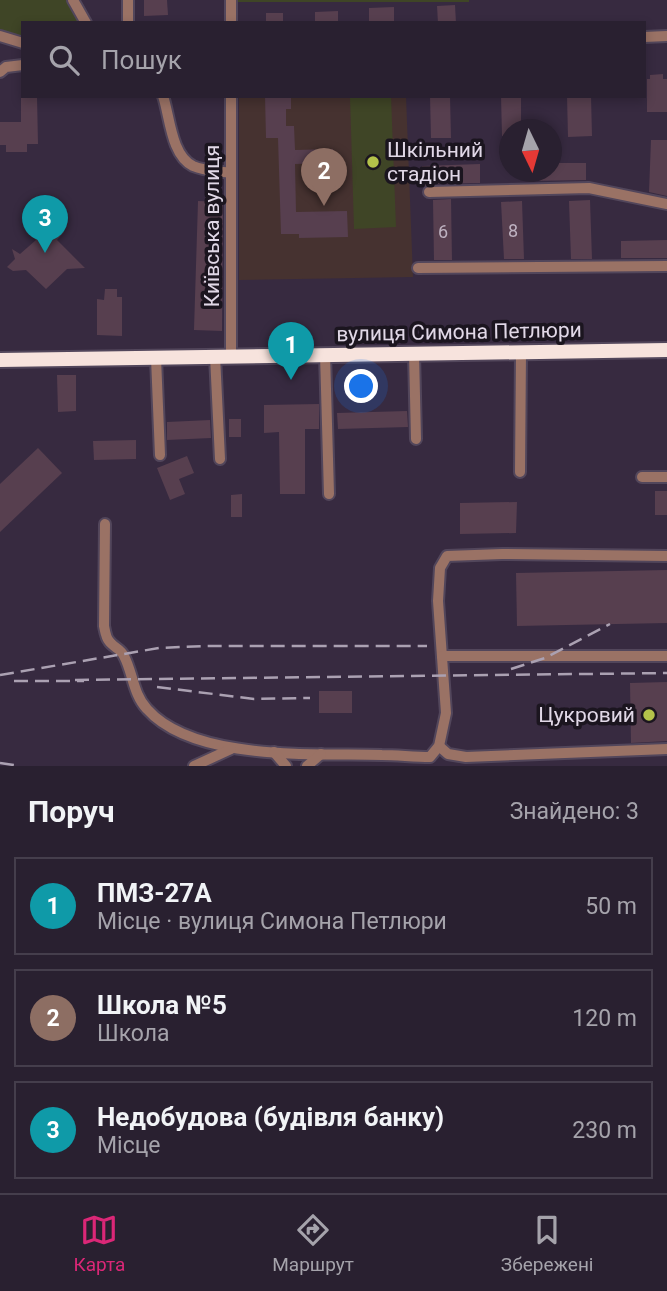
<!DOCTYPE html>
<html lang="uk">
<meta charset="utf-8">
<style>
:root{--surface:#292030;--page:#352d3c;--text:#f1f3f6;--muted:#a5a3ab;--line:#453e4c;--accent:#db2777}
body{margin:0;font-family:Roboto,sans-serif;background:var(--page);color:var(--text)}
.compass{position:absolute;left:499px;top:119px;width:63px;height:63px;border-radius:50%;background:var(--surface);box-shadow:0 4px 10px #0003;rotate:175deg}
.you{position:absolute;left:362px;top:387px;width:24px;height:24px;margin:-18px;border:5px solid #fff;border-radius:50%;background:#1a73e8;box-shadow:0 0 0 10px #1a73e833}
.badge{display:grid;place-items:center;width:46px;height:46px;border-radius:50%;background:var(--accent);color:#fff;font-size:23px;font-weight:700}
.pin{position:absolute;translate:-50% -58px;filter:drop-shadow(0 2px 4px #0008)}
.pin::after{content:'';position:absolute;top:37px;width:24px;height:21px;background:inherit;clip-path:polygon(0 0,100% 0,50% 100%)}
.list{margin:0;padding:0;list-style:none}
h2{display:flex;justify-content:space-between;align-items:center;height:91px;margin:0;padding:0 28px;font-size:30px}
h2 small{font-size:23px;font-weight:400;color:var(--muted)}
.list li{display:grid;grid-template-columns:46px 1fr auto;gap:21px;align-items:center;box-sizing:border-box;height:98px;margin:0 14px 14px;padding:0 14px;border:2px solid var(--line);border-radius:0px}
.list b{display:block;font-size:26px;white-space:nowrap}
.list p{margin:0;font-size:23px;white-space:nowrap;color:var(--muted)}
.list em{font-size:23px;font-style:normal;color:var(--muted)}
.icon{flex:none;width:38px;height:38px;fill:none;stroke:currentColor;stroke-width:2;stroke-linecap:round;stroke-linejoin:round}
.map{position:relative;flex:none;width:667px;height:766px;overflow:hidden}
.search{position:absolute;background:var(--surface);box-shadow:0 4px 10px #0003;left:21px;right:21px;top:21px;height:77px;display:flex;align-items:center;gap:18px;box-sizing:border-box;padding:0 24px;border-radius:0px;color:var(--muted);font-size:26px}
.sheet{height:427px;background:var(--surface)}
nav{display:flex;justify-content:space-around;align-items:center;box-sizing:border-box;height:98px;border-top:2px solid var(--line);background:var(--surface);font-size:19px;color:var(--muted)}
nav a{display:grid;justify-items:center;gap:4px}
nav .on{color:var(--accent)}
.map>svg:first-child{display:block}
.education{fill:#463230}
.green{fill:#3f4526}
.building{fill:#573f4f}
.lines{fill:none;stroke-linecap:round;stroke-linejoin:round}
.minor-casing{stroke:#52465b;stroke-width:14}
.highway-casing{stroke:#52465b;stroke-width:18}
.minor{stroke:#9a7265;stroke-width:10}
.highway{stroke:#f7e3dd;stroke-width:14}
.rail{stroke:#aba1b2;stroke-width:2.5;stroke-dasharray:14 7;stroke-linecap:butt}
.poi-dot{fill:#b4c24a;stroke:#1b151f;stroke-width:2.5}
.labels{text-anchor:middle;stroke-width:7;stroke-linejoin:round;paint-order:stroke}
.number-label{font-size:18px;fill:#beb2c1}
.poi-label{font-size:21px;fill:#e1d8e7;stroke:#1b151f;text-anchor:start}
.street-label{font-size:21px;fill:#e1d8e7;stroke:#1b151f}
</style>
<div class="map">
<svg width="667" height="766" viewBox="0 0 667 766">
<rect width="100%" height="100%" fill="#372a40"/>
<!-- education -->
<path class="education" d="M239 96H406L413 277 239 280Z"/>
<!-- green -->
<g class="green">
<path d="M0 0H73L86 23H23V43L0 36Z"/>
<rect x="231" y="0" width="238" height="2"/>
<path d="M350 96H391L396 227 354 229Z"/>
</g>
<!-- building -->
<g class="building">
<path d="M144 0H167L168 15 144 16Z"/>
<path d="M455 5 456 23H438L437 6Z"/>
<path d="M394 7V23H369V8Z"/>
<path d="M338 11V23H315V12Z"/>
<rect x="266" y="13" width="17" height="10"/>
<path d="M663 74V79H667V112H647V79H650V75Z"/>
<path d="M21 96H37L38 144H27V152H6V145H0V122H21Z"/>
<path d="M265 96H291V109H286V126H294L295 150 333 149V163L295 164 296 212 347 211 348 237 299 238V234H281L278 138H266Z"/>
<path d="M430 96H450L451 138H431Z"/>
<path d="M501 96H521V130H509V136H502Z"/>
<path d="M567 96H591L592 136 568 137Z"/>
<path d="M651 140H667V196L649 192Z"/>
<path d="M551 163H586V180L530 181V172H551Z"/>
<path d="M480 164V183L429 184 423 187 422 166Z"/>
<path d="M451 199 452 260H434L433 200Z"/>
<path d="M590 200 592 259H571L569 201Z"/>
<path d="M198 201 223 202 222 331 194 330Z"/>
<path d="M522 201 524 259H504L501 202Z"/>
<path d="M44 216 64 232 57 240 85 268 67 269 46 289 26 270 13 271 7 267 15 259 12 249 20 254 36 240 26 232Z"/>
<path d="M667 240V258H621V241Z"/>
<path d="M105 289H117V297H122V336L97 335V299L104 300Z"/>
<path d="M57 375H76V411L58 412Z"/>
<path d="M319 404V429H305V494H280L279 432 264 433V405Z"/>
<path d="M407 411 408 427 338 429 337 413Z"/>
<rect x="229" y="419" width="12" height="18"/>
<path d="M210 420 211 438 167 440V422Z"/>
<path d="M136 440V459L94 460 93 441Z"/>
<path d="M38 448 62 473 0 532V484Z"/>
<path d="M187 456 194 473 179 479 185 494 170 500 157 468Z"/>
<rect x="655" y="491" width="12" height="24"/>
<path d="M242 494V517H231V495Z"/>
<path d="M517 502 516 533 460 534V503Z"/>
<path d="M667 570V623L517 626 516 573Z"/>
<path d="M667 682V741L631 743 630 683Z"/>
<rect x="319" y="691" width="33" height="22"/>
</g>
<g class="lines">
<!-- minor casing -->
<g class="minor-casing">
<g id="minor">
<path d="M73 0 86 23"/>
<path d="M128 0V23"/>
<path d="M231 23V0"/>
<path d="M0 36 23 43"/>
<path d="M644 37 667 36"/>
<path d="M0 72 6 67 23 65"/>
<path d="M163 96C170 117 171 155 193 166 204 171 219 171 231 173"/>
<path d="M231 96V356"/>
<path d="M429 192 589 188 667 204"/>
<path d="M418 268 667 266"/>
<path d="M414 353 416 439"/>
<path d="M325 354 329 494"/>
<path d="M215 356 220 459"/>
<path d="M156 358 160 455"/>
<path d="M520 472 521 352"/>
<path d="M642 477H667"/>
<path d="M105 524 104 626C105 631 106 638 109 641 113 647 121 649 124 656 133 673 133 694 147 709 194 762 317 753 382 755 398 755 413 757 430 757L439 746 446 713 438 601 440 568 447 556 502 554 667 556"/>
<path d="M442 656H667"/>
<path d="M439 746 448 754 466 757 667 749"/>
<path d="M274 752 286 766"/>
<path d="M194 766 231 749"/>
<path d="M307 766 321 754"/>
</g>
</g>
<!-- highway casing -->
<g class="highway-casing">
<path id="highway" d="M0 360 667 350"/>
</g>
<!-- minor -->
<use href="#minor" class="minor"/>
<!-- highway -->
<use href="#highway" class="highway"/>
<!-- rail -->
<g class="rail">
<path d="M511 669 545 658 610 624"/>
<path d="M0 675 159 648 204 646H427"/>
<path d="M75 680 667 673"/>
<path d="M14 681H84"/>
<path d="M157 687 254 699 310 698"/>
<path d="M0 763 20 766"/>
</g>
</g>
<!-- markers -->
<g class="poi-dot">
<circle cx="373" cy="162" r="7"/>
<circle cx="649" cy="715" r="7"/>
</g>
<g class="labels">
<!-- number labels -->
<g class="number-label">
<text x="513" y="237">8</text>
<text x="443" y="238">6</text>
</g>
<!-- poi labels -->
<g class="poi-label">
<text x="387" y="157">Шкільний<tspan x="387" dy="24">стадіон</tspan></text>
<text x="635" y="722" text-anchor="end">Цукровий</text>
</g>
<!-- street labels -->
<g class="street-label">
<text transform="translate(212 226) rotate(-90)" y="7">Київська вулиця</text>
<text transform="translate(459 332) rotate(-1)" y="7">вулиця Симона Петлюри</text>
</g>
</g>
</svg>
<svg class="compass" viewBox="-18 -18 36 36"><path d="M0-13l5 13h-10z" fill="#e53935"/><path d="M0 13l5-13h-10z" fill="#a5a3ab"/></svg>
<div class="you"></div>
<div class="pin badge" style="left:291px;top:380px;background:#0f9aa8">1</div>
<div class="pin badge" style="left:324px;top:206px;background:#8d6e63">2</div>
<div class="pin badge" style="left:45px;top:253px;background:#0f9aa8">3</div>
<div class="search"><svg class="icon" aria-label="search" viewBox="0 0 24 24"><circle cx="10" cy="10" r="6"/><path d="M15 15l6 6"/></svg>Пошук</div>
</div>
<section class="sheet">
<h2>Поруч<small>Знайдено: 3</small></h2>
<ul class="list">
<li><span class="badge" style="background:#0f9aa8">1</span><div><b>ПМЗ-27А</b><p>Місце · вулиця Симона Петлюри</p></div><em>50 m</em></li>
<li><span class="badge" style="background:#8d6e63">2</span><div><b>Школа №5</b><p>Школа</p></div><em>120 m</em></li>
<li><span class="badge" style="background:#0f9aa8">3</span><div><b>Недобудова (будівля банку)</b><p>Місце</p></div><em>230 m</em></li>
</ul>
</section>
<nav>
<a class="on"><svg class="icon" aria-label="map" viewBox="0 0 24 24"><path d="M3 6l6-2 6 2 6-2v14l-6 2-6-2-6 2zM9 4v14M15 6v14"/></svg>Карта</a>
<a><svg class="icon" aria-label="directions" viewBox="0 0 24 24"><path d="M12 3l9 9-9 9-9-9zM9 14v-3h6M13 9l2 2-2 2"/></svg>Маршрут</a>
<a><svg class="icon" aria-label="saved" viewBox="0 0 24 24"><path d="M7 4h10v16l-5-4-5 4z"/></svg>Збережені</a>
</nav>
